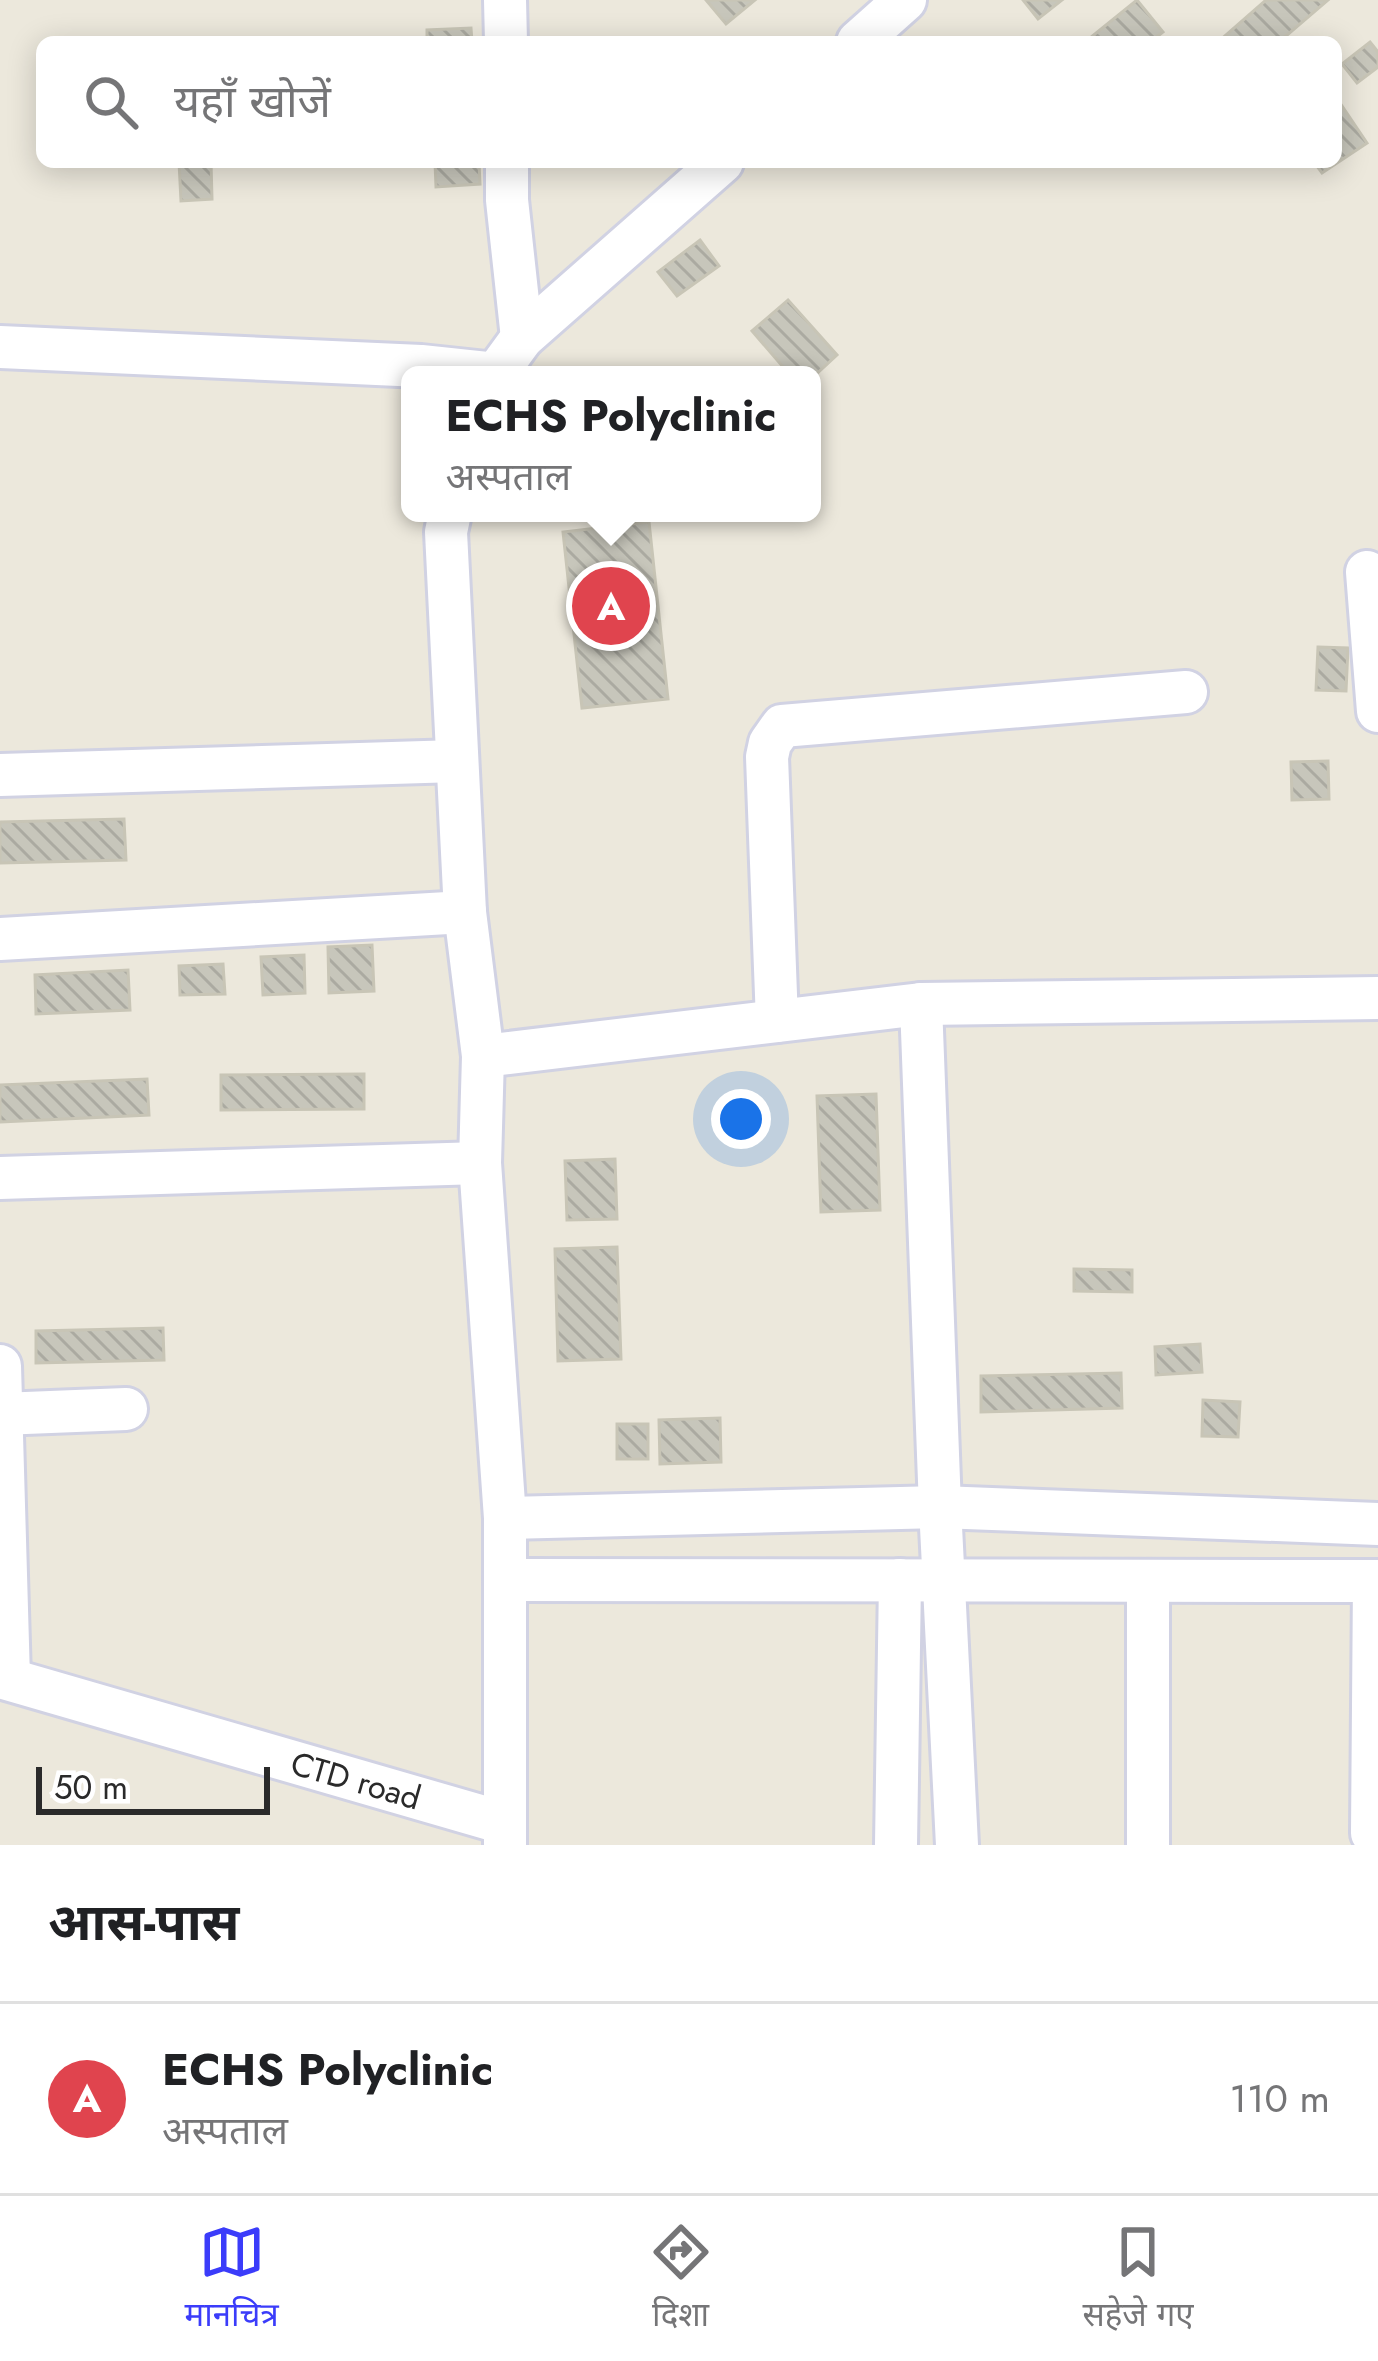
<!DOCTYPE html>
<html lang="hi">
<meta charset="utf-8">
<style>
:root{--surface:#fff;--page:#f6f6f6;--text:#202124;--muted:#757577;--line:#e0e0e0;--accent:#3b3cfa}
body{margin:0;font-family:Jost,"Noto Sans Devanagari",sans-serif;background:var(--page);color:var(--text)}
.scale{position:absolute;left:36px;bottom:30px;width:234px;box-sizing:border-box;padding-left:12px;border:6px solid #2a2a2a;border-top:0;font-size:33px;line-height:42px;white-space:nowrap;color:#2a2a2a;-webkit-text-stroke:9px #fff;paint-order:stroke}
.you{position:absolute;left:741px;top:1119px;width:42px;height:42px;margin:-30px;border:9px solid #fff;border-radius:50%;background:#1a73e8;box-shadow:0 0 0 18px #1a73e833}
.badge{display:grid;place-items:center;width:78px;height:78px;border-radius:50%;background:var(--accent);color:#fff;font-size:39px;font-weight:700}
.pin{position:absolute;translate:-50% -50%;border:6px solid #fff;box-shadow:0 3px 12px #0006}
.popup{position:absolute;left:401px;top:366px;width:420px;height:156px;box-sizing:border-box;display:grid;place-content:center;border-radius:18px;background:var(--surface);filter:drop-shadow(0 3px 9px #0005);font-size:39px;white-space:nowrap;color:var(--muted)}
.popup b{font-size:45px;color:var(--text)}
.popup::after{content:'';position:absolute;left:50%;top:100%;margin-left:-24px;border:24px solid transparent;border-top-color:var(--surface)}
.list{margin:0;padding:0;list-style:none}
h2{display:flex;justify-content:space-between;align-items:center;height:156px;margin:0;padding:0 48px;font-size:51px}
h2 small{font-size:39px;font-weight:400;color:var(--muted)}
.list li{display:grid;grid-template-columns:78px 1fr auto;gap:36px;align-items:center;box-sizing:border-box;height:192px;padding:0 48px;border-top:3px solid var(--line)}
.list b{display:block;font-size:45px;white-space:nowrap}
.list p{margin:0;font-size:39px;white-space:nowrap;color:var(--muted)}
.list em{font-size:39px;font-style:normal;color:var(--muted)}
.icon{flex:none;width:66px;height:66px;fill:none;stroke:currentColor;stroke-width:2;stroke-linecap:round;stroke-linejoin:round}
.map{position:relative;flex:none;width:1378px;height:1845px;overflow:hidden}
.search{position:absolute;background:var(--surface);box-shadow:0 6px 30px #0003;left:36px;right:36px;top:36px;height:132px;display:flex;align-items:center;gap:30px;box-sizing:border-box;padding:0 42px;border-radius:18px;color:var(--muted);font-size:45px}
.sheet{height:348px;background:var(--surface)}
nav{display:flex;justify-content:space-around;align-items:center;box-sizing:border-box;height:168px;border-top:3px solid var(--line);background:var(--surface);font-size:33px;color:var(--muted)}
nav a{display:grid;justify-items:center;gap:6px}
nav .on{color:var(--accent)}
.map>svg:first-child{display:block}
.building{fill:url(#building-back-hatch);stroke:#c8c5b6;stroke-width:3}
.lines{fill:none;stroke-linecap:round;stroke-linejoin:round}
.minor-casing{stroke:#d1d2e3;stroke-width:48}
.minor{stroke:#fff;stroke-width:42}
.labels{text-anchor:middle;stroke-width:9;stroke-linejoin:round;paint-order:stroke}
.street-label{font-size:33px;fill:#2a2a2a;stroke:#fff}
</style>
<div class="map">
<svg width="1378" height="1845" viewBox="0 0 1378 1845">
<defs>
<pattern id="building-back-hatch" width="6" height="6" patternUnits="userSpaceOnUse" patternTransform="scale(3)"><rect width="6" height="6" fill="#c7c6bb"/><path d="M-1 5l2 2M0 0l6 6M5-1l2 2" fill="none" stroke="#abaaa1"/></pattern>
</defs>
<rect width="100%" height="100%" fill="#ece8dc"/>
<!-- building -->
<g class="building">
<path d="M706 0H755L726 24Z"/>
<path d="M1023 0H1062L1038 19Z"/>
<path d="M1137 0 1163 32 1150 42H1085Z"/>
<path d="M1266 0H1328L1279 42H1218Z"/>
<path d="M471 28 472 42H427V30Z"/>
<path d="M1370 42 1378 52V67L1357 83 1342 64Z"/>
<path d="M1336 97 1367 143 1322 173 1314 162H1336Z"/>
<path d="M179 162H211L212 199 181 201Z"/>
<path d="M435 162H479L480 184 436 187Z"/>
<path d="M700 240 719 266 677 296 658 272Z"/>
<path d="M788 300 837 355 812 378V375H790L752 331Z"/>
<path d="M649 522 668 699 582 708 563 532Z"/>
<path d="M1318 647 1348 648 1346 691 1316 690Z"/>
<path d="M1328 761 1329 799 1292 800 1291 762Z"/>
<path d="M124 819 126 860 0 863V822Z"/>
<path d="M372 945 374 991 329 993 328 947Z"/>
<path d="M304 955 305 993 263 995 261 957Z"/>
<path d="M223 964 225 994 180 995 179 966Z"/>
<path d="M128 970 130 1010 36 1014 35 975Z"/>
<path d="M364 1074V1109L221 1110V1075Z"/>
<path d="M147 1079 149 1115 0 1122V1085Z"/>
<path d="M876 1094 880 1210 821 1212 817 1096Z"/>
<path d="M615 1159 617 1219 567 1220 565 1161Z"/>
<path d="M617 1247 621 1359 558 1361 555 1249Z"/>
<path d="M1074 1269 1132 1270V1292L1074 1291Z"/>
<path d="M163 1328 164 1360 36 1363V1331Z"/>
<path d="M1200 1344 1202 1372 1156 1375 1155 1347Z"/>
<path d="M1121 1373 1122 1408 981 1412V1376Z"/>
<path d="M1203 1400 1240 1402 1238 1437 1202 1436Z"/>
<path d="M720 1418 721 1462 660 1464 659 1420Z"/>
<rect x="617" y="1424" width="31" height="35"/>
</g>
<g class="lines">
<!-- minor casing -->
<g class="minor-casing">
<g id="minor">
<path d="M505 0 506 42"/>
<path d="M858 42 905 0"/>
<path d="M507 162V200L522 338"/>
<path d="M0 347 421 366 496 374"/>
<path d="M495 375 522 338 722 162"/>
<path d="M450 513 446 532 465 912 483 1056 480 1163 505 1518V1845"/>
<path d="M1367 572 1378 711"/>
<path d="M0 775 457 761"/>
<path d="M0 939 465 912"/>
<path d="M921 1004 940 1507 957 1845"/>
<path d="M777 1021 767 757 770 743 782 726 1186 692"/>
<path d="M483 1056 921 1004 1378 998"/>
<path d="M0 1178 480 1163"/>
<path d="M0 1366 9 1679"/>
<path d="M0 1414 126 1409"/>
<path d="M505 1518 940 1507 1378 1524"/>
<path d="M505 1580 1378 1581"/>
<path d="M0 1677 504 1823"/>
<path d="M1372 1833 1374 1581"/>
<path d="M896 1845 900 1580"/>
<path d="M1148 1845V1581"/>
</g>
</g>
<!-- minor -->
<use href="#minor" class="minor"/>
</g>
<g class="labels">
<!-- street labels -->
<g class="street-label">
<text transform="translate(356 1780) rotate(16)" y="12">CTD road</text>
</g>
</g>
</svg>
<div class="scale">50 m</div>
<div class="you"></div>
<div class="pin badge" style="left:611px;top:606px;background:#e0444e">A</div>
<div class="popup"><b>ECHS Polyclinic</b>अस्पताल</div>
<div class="search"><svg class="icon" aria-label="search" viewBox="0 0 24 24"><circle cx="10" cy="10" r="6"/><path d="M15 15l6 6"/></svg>यहाँ खोजें</div>
</div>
<section class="sheet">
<h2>आस-पास<small></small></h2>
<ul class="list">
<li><span class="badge" style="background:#e0444e">A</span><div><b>ECHS Polyclinic</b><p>अस्पताल</p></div><em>110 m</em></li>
</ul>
</section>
<nav>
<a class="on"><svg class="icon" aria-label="map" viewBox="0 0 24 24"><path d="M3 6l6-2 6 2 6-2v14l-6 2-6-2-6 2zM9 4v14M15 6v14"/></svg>मानचित्र</a>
<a><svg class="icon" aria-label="directions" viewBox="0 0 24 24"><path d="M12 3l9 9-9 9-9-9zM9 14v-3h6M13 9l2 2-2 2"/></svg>दिशा</a>
<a><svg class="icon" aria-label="saved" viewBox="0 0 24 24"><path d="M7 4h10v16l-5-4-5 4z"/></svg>सहेजे गए</a>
</nav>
